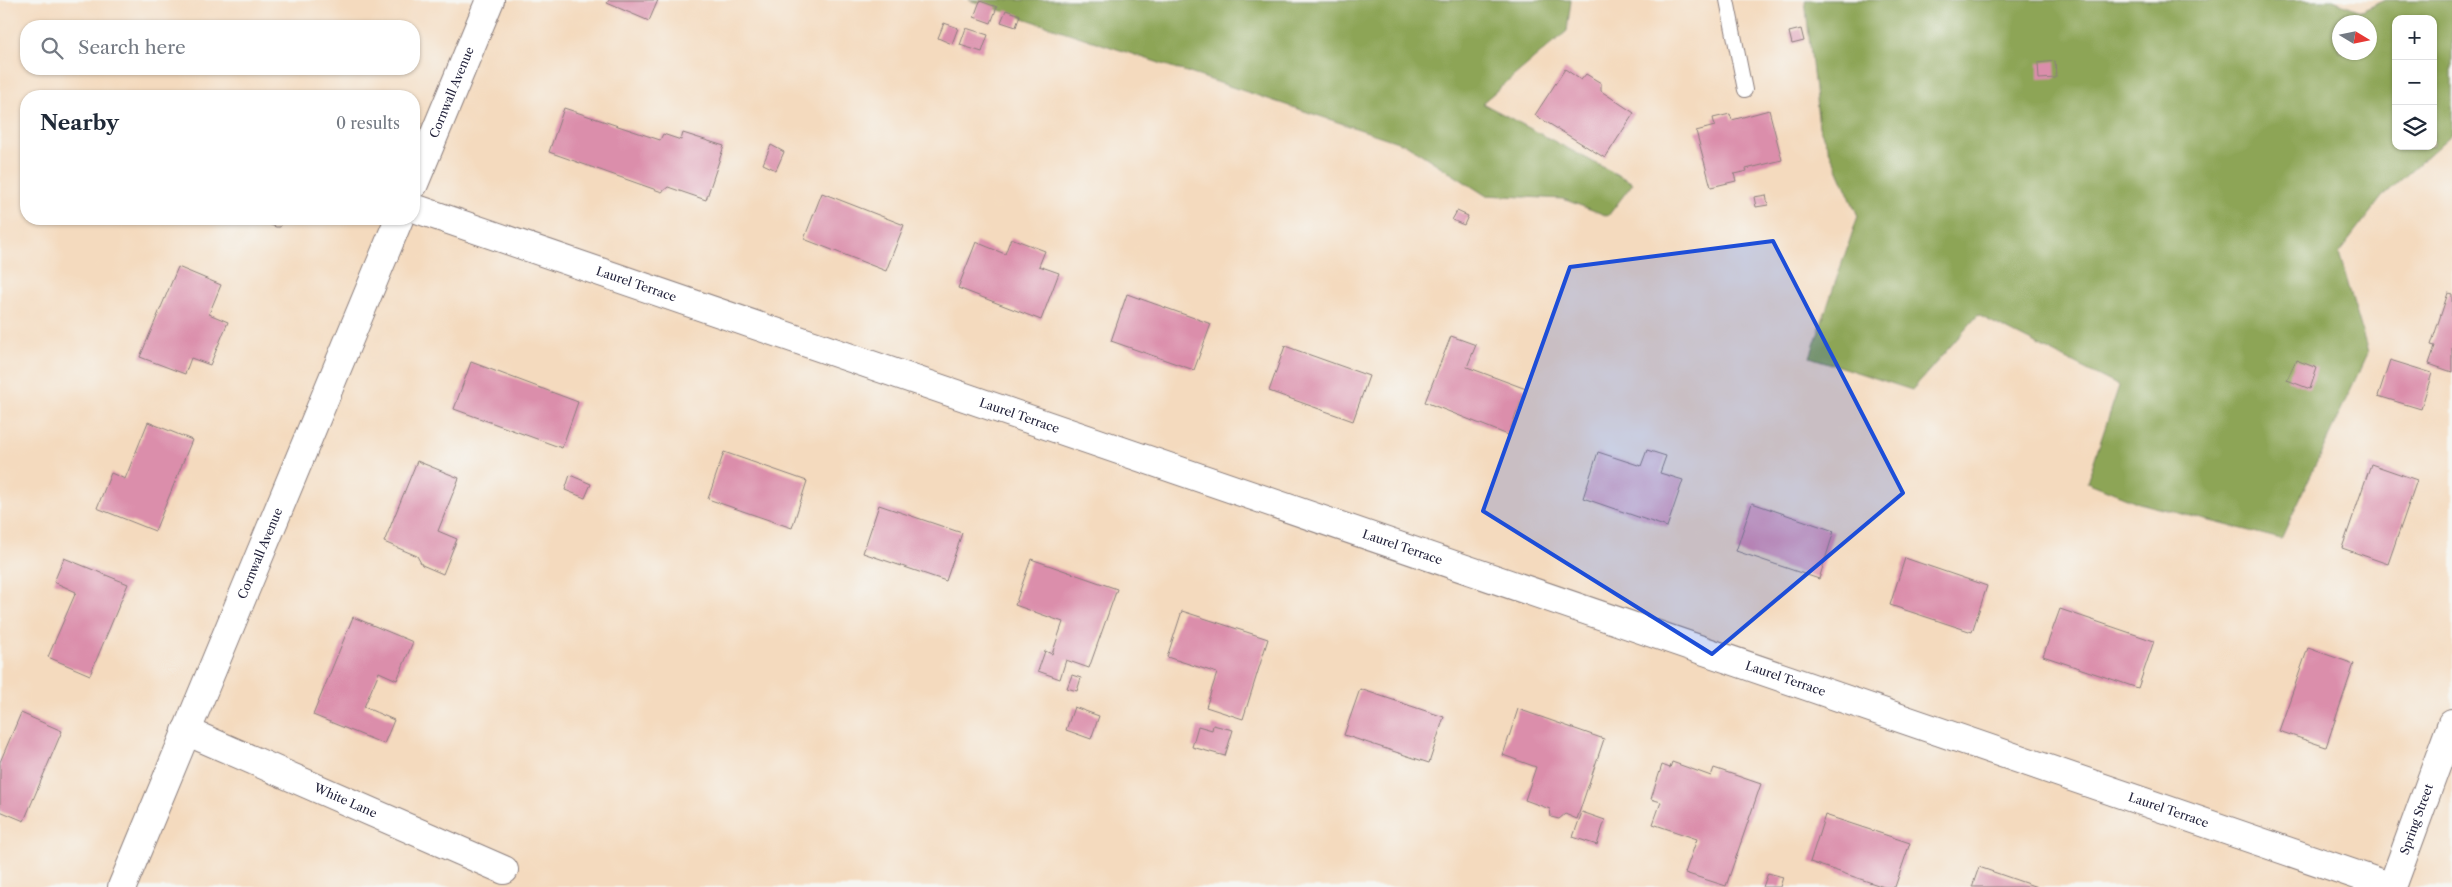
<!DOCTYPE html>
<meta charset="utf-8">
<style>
:root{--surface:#fff;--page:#f6f6f7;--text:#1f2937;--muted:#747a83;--line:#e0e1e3}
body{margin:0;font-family:"Libre Caslon Text",serif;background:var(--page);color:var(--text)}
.controls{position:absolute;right:15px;top:15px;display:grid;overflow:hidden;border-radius:10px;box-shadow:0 1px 4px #0004}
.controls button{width:45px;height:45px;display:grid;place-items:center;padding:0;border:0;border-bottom:1px solid var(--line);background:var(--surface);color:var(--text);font:25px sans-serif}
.compass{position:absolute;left:2332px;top:15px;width:45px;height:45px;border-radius:50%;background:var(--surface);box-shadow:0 1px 4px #0004;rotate:100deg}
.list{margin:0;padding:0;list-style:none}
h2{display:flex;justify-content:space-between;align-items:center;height:65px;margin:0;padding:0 20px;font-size:21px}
h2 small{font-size:16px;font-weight:400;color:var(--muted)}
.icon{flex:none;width:28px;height:28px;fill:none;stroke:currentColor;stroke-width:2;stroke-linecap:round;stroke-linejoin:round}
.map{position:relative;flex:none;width:2452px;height:887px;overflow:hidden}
.search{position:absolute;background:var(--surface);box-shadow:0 1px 4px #0004;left:20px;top:20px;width:400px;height:55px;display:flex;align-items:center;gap:12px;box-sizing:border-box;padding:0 18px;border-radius:20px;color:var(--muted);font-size:19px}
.panel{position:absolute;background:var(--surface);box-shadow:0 1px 4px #0004;left:20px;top:90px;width:400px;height:135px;border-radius:20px}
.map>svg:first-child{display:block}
.forest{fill:#8da556;stroke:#586448;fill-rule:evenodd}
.building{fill:#db8eab}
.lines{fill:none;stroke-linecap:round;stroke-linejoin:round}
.service-casing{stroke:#8b7e7c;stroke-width:16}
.minor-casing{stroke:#8b7e7c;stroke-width:30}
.tertiary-casing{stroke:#8b7e7c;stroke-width:30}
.service{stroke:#fff;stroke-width:14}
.minor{stroke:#fff;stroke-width:28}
.tertiary{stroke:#fff;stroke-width:28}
.marked{fill:#1d4ed8;fill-opacity:0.2;stroke:#1d4ed8;stroke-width:4;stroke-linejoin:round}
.labels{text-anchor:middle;stroke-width:4;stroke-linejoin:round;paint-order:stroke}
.street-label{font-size:12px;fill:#22223b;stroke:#f6f6f2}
</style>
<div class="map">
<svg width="2452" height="887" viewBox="0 0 2452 887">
<rect width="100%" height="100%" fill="#f6f6f2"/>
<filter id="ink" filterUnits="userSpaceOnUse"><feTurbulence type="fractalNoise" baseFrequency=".02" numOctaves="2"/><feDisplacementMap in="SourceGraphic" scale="10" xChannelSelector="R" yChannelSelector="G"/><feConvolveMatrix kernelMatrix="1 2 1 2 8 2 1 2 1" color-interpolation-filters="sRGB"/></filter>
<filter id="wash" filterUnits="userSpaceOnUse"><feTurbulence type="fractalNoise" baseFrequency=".0096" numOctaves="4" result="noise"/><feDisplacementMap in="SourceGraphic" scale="20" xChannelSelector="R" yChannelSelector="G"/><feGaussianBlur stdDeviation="1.12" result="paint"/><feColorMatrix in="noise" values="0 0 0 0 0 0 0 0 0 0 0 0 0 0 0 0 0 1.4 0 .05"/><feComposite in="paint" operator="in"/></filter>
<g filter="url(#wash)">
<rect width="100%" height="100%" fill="#f4dabe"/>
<!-- forest -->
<g class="forest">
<path d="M969 0H1571L1567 31 1482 103 1633 183 1608 216 1563 199 1485 195 1407 145Z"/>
<path d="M1805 0H2333L2361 11 2386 0H2452V134L2382 197 2339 253 2368 352 2281 539 2139 503 2087 482 2119 386 1978 315 1912 390 1810 357 1858 216 1819 127ZM2396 19H2433V146H2396ZM2340 22H2370V52H2340Z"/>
</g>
<g id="blocks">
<!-- building -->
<g class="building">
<path d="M609 0H658L649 21 607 3Z"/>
<path d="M980 1 997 7 991 23 974 17Z"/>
<path d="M1006 10 1020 15 1016 27 1001 22Z"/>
<path d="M944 23 958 28 952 44 938 38Z"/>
<path d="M966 28 988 35 982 52 960 45Z"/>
<path d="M1801 29 1804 41 1792 44 1789 32Z"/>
<path d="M2055 61 2056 78 2039 79 2038 63Z"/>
<path d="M1565 69 1581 80 1586 74 1601 83V91L1634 113 1605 158 1535 115Z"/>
<path d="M564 108 660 140 663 134 681 140 683 133 724 146 706 200 668 187 662 192 549 152Z"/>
<path d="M1769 110 1782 160 1746 169 1747 171 1734 174 1736 181 1711 187 1696 131 1715 126 1713 118 1730 114 1732 120Z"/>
<path d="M771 145 784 152 776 170 763 164Z"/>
<path d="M822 193 904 225 886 271 804 239Z"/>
<path d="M1766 195 1768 205 1756 207 1754 197Z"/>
<path d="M1457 211 1468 216 1464 225 1452 220Z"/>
<path d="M255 219H284L280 227H276Z"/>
<path d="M1011 238 1045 251 1039 266 1059 273 1041 320 958 288 976 242 1005 254Z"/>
<path d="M178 267 221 285 209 314 228 322 210 365 191 358 185 374 140 357Z"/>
<path d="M2448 293 2452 294V372L2429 364 2435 346 2431 345Z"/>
<path d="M1127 294 1211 324 1194 370 1111 341Z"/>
<path d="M1451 336 1476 345 1467 367 1526 389 1508 435 1425 402Z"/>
<path d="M1285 346 1369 376 1353 421 1269 391Z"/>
<path d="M2296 360 2317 368 2310 389 2287 380Z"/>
<path d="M2390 360 2432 373 2421 409 2378 396Z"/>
<path d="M471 362 578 402 562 448 454 409Z"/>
<path d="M148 422 192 440 155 531 97 508 111 473 125 479Z"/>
<path d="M1647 450 1666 456 1660 473 1683 480 1667 527 1583 498 1598 452 1641 466Z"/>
<path d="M724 452 807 481 792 528 708 499Z"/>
<path d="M417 461 459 478 438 531 457 539 443 574 422 565 417 556 384 542Z"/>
<path d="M2371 464 2417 480 2388 564 2342 548Z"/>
<path d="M570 475 591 484 585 498 565 490Z"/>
<path d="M1752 503 1834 531 1819 579 1736 551Z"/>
<path d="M879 505 962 533 946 581 863 553Z"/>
<path d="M64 558 128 584 90 675 48 657 76 592 54 582Z"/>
<path d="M1905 558 1987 586 1972 632 1890 605Z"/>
<path d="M1031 559 1117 589 1089 668 1066 660 1060 679 1038 671 1045 651 1052 654 1063 622 1015 605Z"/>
<path d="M2060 609 2154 641 2138 688 2043 656Z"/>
<path d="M1182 611 1268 639 1243 719 1206 707 1217 673 1167 657Z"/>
<path d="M353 617 413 642 397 680 379 672 364 707 394 720 384 744 313 715Z"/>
<path d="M2308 648 2354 664 2326 747 2279 731Z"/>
<path d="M1072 675 1081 678 1077 691 1067 688Z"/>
<path d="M1360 689 1444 717 1429 763 1344 735Z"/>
<path d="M1074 707 1099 716 1091 739 1066 730Z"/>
<path d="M1518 709 1604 739 1577 819 1565 814 1559 819 1551 817 1550 809 1525 800 1536 767 1503 755Z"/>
<path d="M21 713 62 731 24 821 0 811V762Z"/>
<path d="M1213 725 1233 730 1225 756 1192 747 1198 726 1212 730Z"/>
<path d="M1672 762 1711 776 1714 768 1761 784 1726 886 1685 873 1697 839 1653 824 1661 802 1651 799 1662 765 1670 768Z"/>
<path d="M1582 812 1605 820 1597 845 1573 837Z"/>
<path d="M1825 815 1910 843 1895 887H1884L1810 862Z"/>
<path d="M1979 867 2037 887H1972Z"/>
<path d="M1768 873 1783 877 1780 887H1763Z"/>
</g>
</g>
</g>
<g filter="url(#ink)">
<use href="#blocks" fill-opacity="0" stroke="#8b7e7c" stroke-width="1"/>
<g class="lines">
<!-- service casing -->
<g class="service-casing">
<path id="service" d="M1727 0 1745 90"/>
</g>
<!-- minor casing -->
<g class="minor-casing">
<g id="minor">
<path id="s1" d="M414 208 2392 887"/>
<path id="s2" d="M186 731 504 870"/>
</g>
</g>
<!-- tertiary casing -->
<g class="tertiary-casing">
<g id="tertiary">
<path id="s3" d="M414 184 490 0"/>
<path id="s4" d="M122 887 399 219"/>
<path id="s5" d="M2392 887 2452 723"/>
</g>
</g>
<!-- service -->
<use href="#service" class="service"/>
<!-- minor -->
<use href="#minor" class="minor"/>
<!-- tertiary -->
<use href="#tertiary" class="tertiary"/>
</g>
</g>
<!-- marked area -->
<path class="marked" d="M1773 241 1903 493 1712 654 1483 511 1570 267Z"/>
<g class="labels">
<!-- street labels -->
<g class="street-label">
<text dy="4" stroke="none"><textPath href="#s3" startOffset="99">Cornwall Avenue</textPath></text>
<text dy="4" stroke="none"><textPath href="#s1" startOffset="235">Laurel Terrace</textPath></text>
<text dy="4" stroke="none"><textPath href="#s1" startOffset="640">Laurel Terrace</textPath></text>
<text dy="4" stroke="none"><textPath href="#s1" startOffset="1045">Laurel Terrace</textPath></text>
<text dy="4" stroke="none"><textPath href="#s4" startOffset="361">Cornwall Avenue</textPath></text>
<text dy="4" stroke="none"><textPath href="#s1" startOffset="1450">Laurel Terrace</textPath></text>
<text dy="4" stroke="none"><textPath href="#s2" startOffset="174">White Lane</textPath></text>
<text dy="4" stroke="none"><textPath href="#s1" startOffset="1855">Laurel Terrace</textPath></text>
<text dy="4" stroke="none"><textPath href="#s5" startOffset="72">Spring Street</textPath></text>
</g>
</g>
</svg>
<div class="controls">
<button>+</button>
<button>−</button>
<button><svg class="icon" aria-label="layers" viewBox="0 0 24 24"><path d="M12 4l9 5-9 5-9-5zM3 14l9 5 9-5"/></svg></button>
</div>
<svg class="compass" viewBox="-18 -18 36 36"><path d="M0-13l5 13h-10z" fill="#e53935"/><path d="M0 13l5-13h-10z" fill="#747a83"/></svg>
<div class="search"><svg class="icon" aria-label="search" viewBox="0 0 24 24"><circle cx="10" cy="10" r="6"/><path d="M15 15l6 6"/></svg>Search here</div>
<section class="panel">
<h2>Nearby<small>0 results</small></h2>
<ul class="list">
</ul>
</section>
</div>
